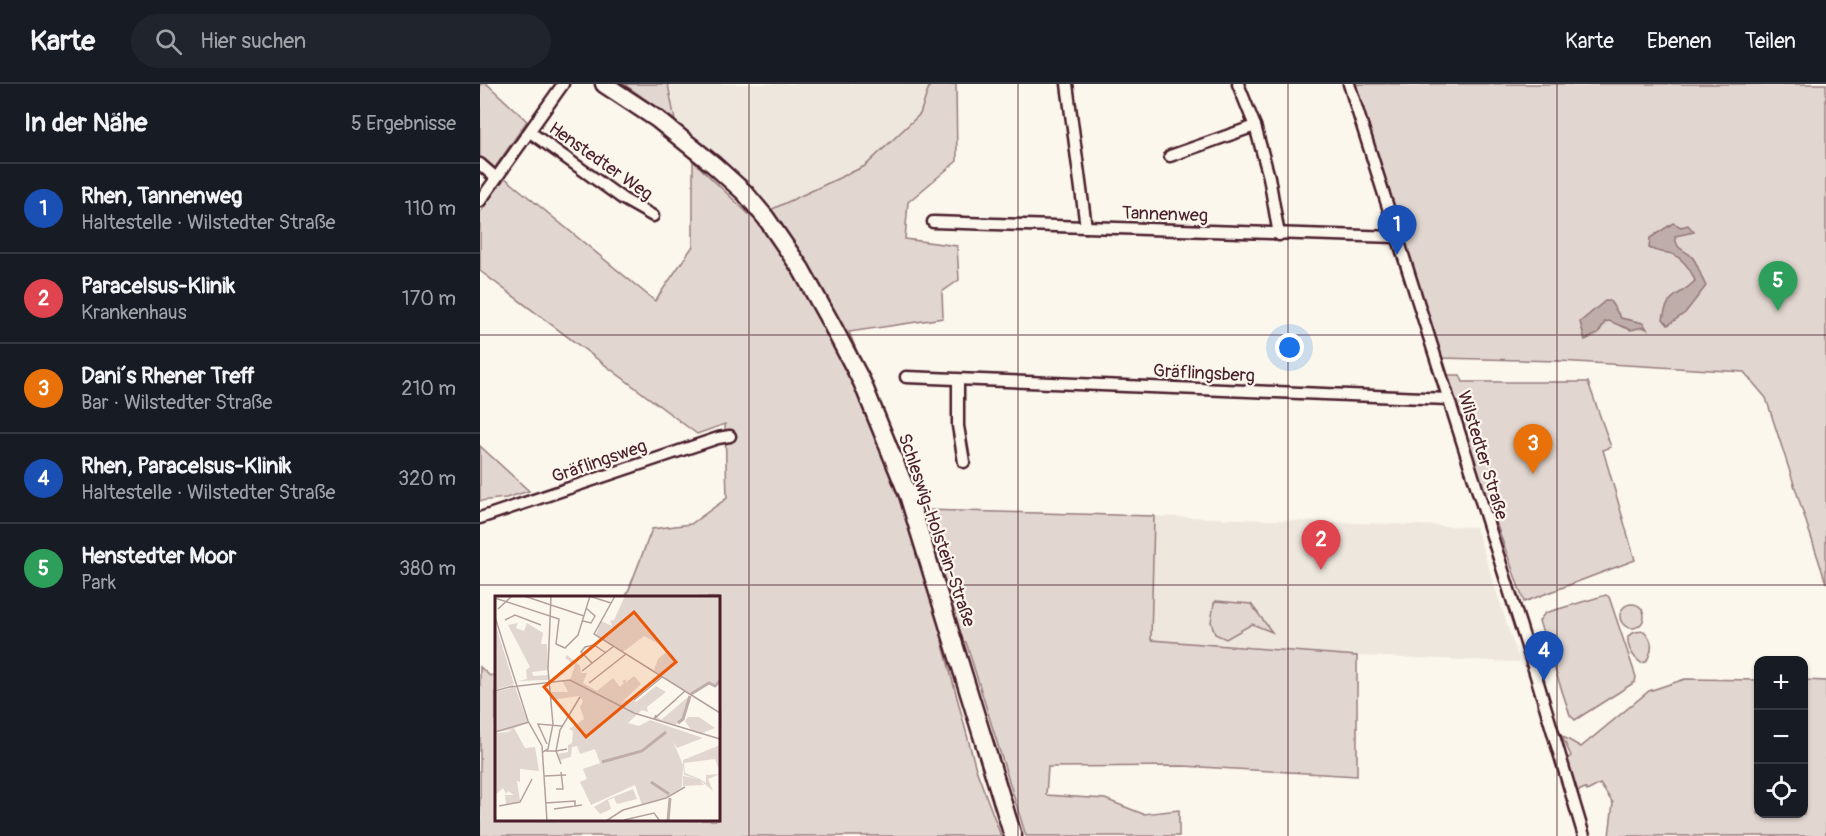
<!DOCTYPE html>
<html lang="de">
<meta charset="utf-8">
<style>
:root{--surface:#171b24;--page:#20242c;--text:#f1f3f6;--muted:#9ea1a6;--line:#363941;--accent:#c8321e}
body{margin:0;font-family:Pangolin,sans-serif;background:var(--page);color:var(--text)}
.controls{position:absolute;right:18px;bottom:18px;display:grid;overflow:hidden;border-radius:12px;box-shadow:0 2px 4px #0004}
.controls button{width:54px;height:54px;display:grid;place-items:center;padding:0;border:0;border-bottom:2px solid var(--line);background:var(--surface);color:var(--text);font:30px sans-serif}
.you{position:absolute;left:810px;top:264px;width:21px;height:21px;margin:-15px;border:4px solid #fff;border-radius:50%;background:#1a73e8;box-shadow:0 0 0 9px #1a73e833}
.badge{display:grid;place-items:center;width:39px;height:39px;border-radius:50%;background:var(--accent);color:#fff;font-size:20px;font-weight:700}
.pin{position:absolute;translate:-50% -50px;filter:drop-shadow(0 2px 3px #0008)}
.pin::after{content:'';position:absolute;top:32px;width:21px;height:18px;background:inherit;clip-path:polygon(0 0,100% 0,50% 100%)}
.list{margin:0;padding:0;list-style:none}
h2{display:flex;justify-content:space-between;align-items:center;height:78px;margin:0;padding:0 24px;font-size:26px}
h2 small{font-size:20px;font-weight:400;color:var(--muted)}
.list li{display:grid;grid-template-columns:39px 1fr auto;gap:18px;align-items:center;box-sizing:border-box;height:90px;padding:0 24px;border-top:2px solid var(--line)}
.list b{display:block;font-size:22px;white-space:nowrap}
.list p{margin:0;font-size:20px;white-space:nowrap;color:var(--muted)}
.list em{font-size:20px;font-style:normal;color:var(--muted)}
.icon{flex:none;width:33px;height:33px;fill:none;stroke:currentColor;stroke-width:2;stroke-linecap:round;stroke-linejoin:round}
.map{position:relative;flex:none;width:1346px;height:752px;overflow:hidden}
header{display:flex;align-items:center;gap:36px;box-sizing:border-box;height:84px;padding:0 30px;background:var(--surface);border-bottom:2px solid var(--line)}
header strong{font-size:28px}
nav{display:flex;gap:33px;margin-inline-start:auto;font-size:21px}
.search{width:420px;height:54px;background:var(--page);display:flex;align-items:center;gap:15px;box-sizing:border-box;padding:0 21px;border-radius:33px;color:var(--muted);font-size:22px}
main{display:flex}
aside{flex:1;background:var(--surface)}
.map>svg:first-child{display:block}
.built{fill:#eee7de}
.green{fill:#e2d7d0;stroke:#967b7e;stroke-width:1.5}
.water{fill:#bfadaa;stroke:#907477;stroke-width:1.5}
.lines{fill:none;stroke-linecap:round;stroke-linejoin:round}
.street-casing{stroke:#4a1f2b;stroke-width:15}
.primary-casing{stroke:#4a1f2b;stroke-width:21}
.street{stroke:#fbf7ec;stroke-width:10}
.primary{stroke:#fbf7ec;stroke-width:16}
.grid{fill:none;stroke:#4a1f2b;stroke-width:1.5;stroke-opacity:0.55}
.labels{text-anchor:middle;stroke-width:4.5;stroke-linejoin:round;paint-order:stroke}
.street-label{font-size:18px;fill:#4a1f2b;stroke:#fbf7ec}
.inset-river{fill:none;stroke:#bfadaa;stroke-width:3}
.inset-road{fill:none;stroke:#b4a19f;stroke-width:1.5}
.view{fill:#e8590c;fill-opacity:0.15;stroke:#e8590c;stroke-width:3}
.inset-edge{fill:none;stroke:#4a1f2b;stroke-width:3}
</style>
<header>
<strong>Karte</strong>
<div class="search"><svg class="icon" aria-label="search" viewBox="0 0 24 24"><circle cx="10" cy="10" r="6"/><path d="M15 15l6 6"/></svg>Hier suchen</div>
<nav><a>Karte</a><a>Ebenen</a><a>Teilen</a></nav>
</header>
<main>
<aside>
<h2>In der Nähe<small>5 Ergebnisse</small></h2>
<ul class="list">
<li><span class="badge" style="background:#1a4fb4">1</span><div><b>Rhen, Tannenweg</b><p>Haltestelle · Wilstedter Straße</p></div><em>110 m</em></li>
<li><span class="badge" style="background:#e0444e">2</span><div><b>Paracelsus-Klinik</b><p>Krankenhaus</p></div><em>170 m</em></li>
<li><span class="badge" style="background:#e8710a">3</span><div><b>Dani´s Rhener Treff</b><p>Bar · Wilstedter Straße</p></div><em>210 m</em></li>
<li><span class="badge" style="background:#1a4fb4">4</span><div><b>Rhen, Paracelsus-Klinik</b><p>Haltestelle · Wilstedter Straße</p></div><em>320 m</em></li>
<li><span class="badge" style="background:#2e9e5b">5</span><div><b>Henstedter Moor</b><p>Park</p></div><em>380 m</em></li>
</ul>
</aside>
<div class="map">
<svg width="1346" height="752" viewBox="0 0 1346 752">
<rect width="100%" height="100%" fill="#fbf7ec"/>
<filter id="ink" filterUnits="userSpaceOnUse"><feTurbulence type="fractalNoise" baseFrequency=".0167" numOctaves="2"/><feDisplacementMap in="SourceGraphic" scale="12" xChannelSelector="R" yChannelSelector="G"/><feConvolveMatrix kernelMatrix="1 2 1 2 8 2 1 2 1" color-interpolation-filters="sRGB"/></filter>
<g filter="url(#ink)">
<!-- built -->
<g class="built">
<path d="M190 0H450L451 2 440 30 385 82 291 125 242 76 196 37Z"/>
<path d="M674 432 996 443 1039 578 877 572 671 556Z"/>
</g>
<!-- green -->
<g class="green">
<path d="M0 0H7L47 37 14 85 0 72Z"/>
<path d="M144 0H188L195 36Z"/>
<path d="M450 0H476L477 77 428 118 425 155 477 162 479 196 462 208 463 234 369 248 443 426 674 432 671 556 877 572V692L703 682 568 683 566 711 625 715 663 730 699 726V752H546L486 558 462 557 496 685 521 752H0V583L10 592 16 590V736H238V514L146 513 172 445 211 440 247 414 245 340 217 350 0 187V129L24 93 175 217 213 162V77L273 134 385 82 440 30Z"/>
<path d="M871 0H1346V499L1286 314 1264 288 1079 277 961 274Z"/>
<path d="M966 291H980L983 298H1108L1131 363 1123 366 1155 476 1044 518 1013 430 1018 419 1005 418Z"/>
<path d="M0 362 49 407 26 414 0 417Z"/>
<path d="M1126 511 1129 513 1156 593 1155 598 1095 636 1090 631 1059 537 1065 529Z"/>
<path d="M736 517 771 520 792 548 772 540 746 555 735 550 731 538 734 519Z"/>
<circle cx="1152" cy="532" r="12"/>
<path d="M1164 547C1174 557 1173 566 1166 578L1161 579C1152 572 1147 563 1148 552L1155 548Z"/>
<path d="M1205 595 1278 596V730H1324V596L1346 597V752H1129L1133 719 1120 700 1107 707 1105 704 1096 708 1084 677 1091 672 1082 652 1101 663 1169 607Z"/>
</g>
<!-- water -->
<g class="water">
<path d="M1193 139 1201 143 1208 141 1214 148 1195 152C1197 169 1205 164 1213 174 1218 181 1221 193 1226 202L1205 229 1188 241 1183 235C1188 208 1198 214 1215 197 1211 186 1201 171 1188 169 1179 167 1179 169 1169 164L1170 154Z"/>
<path d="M1125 217H1130L1141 234 1163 239 1167 245 1163 243 1151 246 1129 237 1125 238 1118 250 1105 256 1100 238Z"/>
</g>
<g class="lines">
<!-- street casing -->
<g class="street-casing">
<g id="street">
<path d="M587 0 606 143"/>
<path d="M758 0 775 42 789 93 799 151"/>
<path d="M869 0 1050 572 1104 752"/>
<path d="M50 48 143 115 173 132"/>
<path d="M690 72 775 42"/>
<path d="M0 80 16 94"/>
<path d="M0 117 83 0"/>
<path d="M453 138 916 153"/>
<path d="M426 293 968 315"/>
<path d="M478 296V342L484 378"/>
<path d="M0 434 238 354 250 352"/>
</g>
</g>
<!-- primary casing -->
<g class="primary-casing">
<path id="primary" d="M124 0 177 35 234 81 265 109 286 134 321 185 352 241 382 298 428 411 533 752"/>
</g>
<!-- street -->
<use href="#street" class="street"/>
<!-- primary -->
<use href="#primary" class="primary"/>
</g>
</g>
<!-- grid -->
<path class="grid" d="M269 0V752M538 0V752M808 0V752M1077 0V752M0 251H1346M0 501H1346"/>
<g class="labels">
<!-- street labels -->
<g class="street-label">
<text transform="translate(121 77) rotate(35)" y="6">Henstedter Weg</text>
<text transform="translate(685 130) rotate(2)" y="6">Tannenweg</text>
<text transform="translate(724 289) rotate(3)" y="6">Gräflingsberg</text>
<text transform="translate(1003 371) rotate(73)" y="6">Wilstedter Straße</text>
<text transform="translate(119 377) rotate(-19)" y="6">Gräflingsweg</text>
<text transform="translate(457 446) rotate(71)" y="6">Schleswig-Holstein-Straße</text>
</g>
</g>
<!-- overview -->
<g transform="translate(15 512)">
<rect width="225" height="225" fill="#fbf7ec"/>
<path d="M130 0H225V85L220 90 214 87 196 100 159 74 163 63 174 54 168 50 149 40 128 56 101 39 106 25 117 30 115 25 119 24ZM0 27 19 88 0 94ZM23 27 21 32 29 35 32 27 48 37 46 48H52L53 74 37 76 38 80 53 79V84L23 85 32 83 31 74 35 71 13 29ZM72 59 85 70 86 77H92L88 87 102 95 118 82 125 91 129 87 127 85 132 83 130 87 139 80 146 88 126 107 136 101 141 106 161 90 171 96 152 111 153 116 147 114 133 127 144 130 155 124 208 142 182 152 178 145 188 169V164L225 149V177L220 163 189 167 190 177 205 183 211 187V179L225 178 213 183 218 195 205 184 209 189 188 190V180L203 183 189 179 188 169 187 191 172 201 147 209 140 189 96 209 85 186 92 183 88 173 105 167 100 153 85 158 82 150 77 151 76 161 65 164 63 158 73 156V149L77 147 78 135 74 133 89 123 85 111 88 105 84 100 56 104V96H73L67 84 75 85 80 69 70 62ZM20 91 33 127 19 132 30 152 40 151 44 175 25 173V186L22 185 25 205 11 209 10 199H19L13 195 11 198 8 192 0 199V137L13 136 17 134 0 136V96ZM194 100 188 123 180 129 157 123 181 103 182 104 162 120 166 124ZM193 121H204L220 132 207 137 196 134 190 125ZM138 193 142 203 122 208 119 202 113 204 116 213 105 218 99 211 113 203Z" fill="#e2d7d0"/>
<path class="inset-river" d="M196 98 214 87 220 90 225 85M183 127 188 123 195 100M107 166 147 155 171 136M156 186 174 198M173 225 175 202"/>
<path class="inset-road" d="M29 0 89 20M94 0 116 7M120 0 99 38 225 117M0 2 64 23 61 48 70 52 83 39 95 0M3 13 17 0M0 21 33 125 47 150 52 225M10 24 20 19 46 29M88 25 96 27 100 20 91 12M97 67 86 56 90 51 99 49 111 57M87 75 119 50M94 87 131 58M15 91 75 84 139 117 225 143M0 95 18 90M139 104 167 81M161 119 159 123 190 95M0 136 34 126M52 148 43 128 67 130M72 153 61 155 65 134 85 101M51 155H61L66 168M48 156 53 153 58 128 53 73 56 0M49 180 71 179M61 193H68L66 176M50 207 80 205V210M4 210 25 206 37 183M59 213 87 209M129 224 159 217 165 225M111 225 128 214 171 202 190 191"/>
<path class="view" d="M139 16 181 66 91 141 49 91Z"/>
<rect width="225" height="225" class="inset-edge"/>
</g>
</svg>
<div class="controls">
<button>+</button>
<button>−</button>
<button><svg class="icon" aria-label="locate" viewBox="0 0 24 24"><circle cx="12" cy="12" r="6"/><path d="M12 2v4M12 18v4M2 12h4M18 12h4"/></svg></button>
</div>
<div class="you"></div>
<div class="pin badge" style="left:917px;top:171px;background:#1a4fb4">1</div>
<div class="pin badge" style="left:841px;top:486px;background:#e0444e">2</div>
<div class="pin badge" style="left:1053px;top:390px;background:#e8710a">3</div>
<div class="pin badge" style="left:1064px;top:597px;background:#1a4fb4">4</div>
<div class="pin badge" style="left:1298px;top:227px;background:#2e9e5b">5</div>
</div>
</main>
